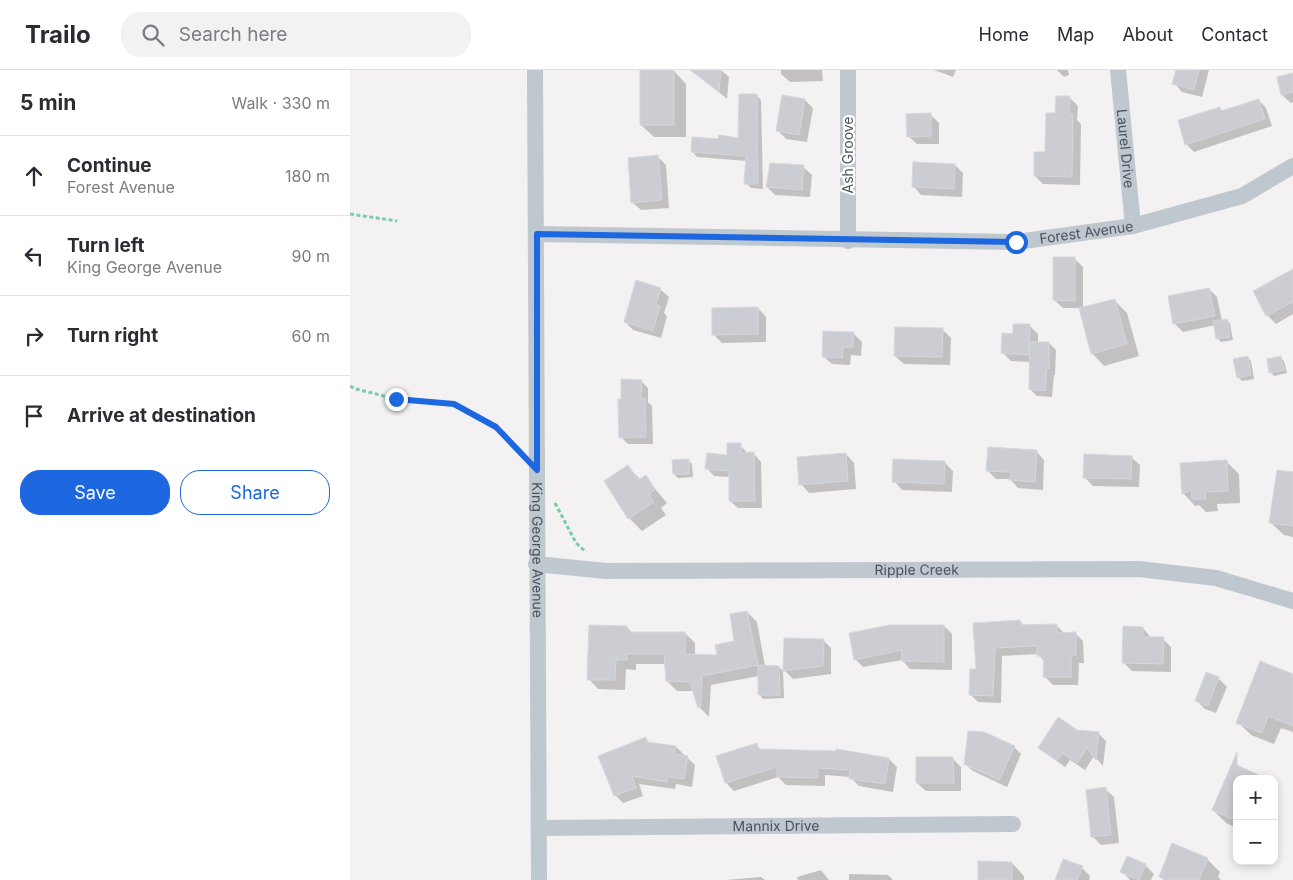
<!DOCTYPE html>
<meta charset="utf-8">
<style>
:root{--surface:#fff;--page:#f2f2f3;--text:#2b2b33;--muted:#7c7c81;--line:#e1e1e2;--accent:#1d68e1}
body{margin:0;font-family:Inter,sans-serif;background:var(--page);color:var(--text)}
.controls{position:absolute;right:15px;bottom:15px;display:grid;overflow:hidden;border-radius:10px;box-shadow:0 2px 8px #0003}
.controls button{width:45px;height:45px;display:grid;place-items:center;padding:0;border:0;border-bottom:1px solid var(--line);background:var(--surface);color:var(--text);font:25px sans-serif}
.stop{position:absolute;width:15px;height:15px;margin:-11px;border:4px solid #1d68e1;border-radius:50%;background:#fff}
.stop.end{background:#1d68e1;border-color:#fff;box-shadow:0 1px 5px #0008}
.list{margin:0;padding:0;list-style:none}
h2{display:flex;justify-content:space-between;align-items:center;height:65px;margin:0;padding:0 20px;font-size:21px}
h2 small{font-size:16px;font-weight:400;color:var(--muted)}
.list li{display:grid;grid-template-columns:32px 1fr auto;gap:15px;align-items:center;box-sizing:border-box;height:80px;padding:0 20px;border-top:1px solid var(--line)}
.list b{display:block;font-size:19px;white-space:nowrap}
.list p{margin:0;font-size:16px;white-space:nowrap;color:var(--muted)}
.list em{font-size:16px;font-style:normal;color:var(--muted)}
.actions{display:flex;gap:10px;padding:15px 20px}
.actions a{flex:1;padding:11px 0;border:1px solid var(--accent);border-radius:20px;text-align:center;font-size:18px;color:var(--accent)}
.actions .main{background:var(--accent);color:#fff}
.icon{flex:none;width:28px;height:28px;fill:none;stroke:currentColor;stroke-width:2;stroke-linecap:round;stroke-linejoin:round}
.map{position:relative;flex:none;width:943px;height:810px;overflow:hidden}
header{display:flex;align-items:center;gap:30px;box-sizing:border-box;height:70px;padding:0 25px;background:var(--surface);border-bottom:1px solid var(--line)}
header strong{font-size:24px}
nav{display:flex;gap:28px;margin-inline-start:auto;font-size:18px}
.search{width:350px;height:45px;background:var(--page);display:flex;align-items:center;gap:12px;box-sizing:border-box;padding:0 18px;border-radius:20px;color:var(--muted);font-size:19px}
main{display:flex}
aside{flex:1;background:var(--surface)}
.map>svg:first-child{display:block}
.shadow{fill:#0003}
.building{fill:#cbcdd3;stroke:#d5d7dc}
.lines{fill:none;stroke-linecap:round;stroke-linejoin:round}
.path{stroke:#79cda8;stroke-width:3;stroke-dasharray:4 2.5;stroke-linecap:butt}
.street{stroke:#bfc7cf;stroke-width:16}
.route{stroke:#1d68e1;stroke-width:6}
.labels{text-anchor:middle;stroke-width:4.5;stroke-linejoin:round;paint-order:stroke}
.street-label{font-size:14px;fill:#49535e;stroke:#fff}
</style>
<header>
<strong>Trailo</strong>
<div class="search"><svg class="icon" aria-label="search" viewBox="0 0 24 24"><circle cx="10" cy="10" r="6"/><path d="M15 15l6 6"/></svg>Search here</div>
<nav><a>Home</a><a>Map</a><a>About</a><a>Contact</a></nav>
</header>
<main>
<aside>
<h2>5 min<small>Walk · 330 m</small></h2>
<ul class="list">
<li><svg class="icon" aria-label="ahead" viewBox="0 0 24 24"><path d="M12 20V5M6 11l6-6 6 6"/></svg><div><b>Continue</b><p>Forest Avenue</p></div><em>180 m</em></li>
<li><svg class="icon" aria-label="left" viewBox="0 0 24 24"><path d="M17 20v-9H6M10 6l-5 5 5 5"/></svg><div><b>Turn left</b><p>King George Avenue</p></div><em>90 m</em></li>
<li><svg class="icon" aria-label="right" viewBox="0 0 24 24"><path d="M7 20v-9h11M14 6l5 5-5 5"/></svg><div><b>Turn right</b></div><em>60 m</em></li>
<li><svg class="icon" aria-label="arrive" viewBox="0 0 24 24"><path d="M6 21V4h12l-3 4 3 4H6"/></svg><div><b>Arrive at destination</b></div></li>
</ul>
<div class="actions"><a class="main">Save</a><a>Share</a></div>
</aside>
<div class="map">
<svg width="943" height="810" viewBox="0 0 943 810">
<rect width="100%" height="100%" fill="#f3f1f1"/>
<!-- shadow -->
<g class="shadow">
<path d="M352 0H371L379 7 377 29 349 5Z"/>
<path d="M431 0H472L473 11 440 12 431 4Z"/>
<path d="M584 0H606L603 7Z"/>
<path d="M707 0H718L719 5 714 7Z"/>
<path d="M827 0H859L852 27 832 22 824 13Z"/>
<path d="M324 1 336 14V67H304L291 55Z"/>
<path d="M943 3V32L941 33 932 25 928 8Z"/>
<path d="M406 25 411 30 413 119 401 118 396 113 397 91 347 87 342 81 369 70 389 69Z"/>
<path d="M719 27 728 36 727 50 731 54 730 115 693 114 685 106 696 83 706 45Z"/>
<path d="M455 30 463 38 457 72 436 69 427 60Z"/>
<path d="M909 30 916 38 922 56 844 82 836 74 870 38 873 42Z"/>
<path d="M580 44 589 53V74H567L558 66Z"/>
<path d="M308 87 316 95 319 138 291 140 282 132Z"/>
<path d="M605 95 613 103 612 127 571 125 563 116Z"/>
<path d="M453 97 462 105 460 127 425 125 417 117Z"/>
<path d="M725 189 733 197V238L764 230 777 243 789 286 754 296 742 283 730 238H713L704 230Z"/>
<path d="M943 201V244L926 254 917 245 905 222Z"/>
<path d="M310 219 319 227 314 243 317 246 311 268 283 260 275 252Z"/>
<path d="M859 219 867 227 872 251 877 250 880 254 883 270 871 272 867 268 865 255 833 262 824 253Z"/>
<path d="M408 238 416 247V272L372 273 364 265Z"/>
<path d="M680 256 688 264V273H699L706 280 705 305H704L702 327 687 326 680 319 681 292 661 291 653 283Z"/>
<path d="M592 259 601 268 600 295 554 294 545 286Z"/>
<path d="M503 263 512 272 511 286 501 285 500 295 482 294 473 286Z"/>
<path d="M930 287 934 291 937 303 924 306 920 302Z"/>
<path d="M898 288 901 291 904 309 892 311 888 307Z"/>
<path d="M291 311 298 318V332L302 336 303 374H278L271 367 272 330Z"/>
<path d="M390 375 398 384H404L411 392 412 438H388L380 431V407L364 406 357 398 378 386Z"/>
<path d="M686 381 694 390 693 420 668 418 660 409H646L637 400Z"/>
<path d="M496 384 504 393 506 419 459 423 451 414Z"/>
<path d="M781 387 790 395 789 417 743 416 734 407Z"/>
<path d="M338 390 342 394 343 407 328 408 324 404Z"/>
<path d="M594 392 603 401 602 422 552 420 544 411Z"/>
<path d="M877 392 889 404 890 433 867 434 868 441 856 442 849 435 845 436 833 423Z"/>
<path d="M278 397 291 410 295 407 317 433 311 438 316 445 292 461 279 448Z"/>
<path d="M928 401 943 404V467L934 465 921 453Z"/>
<path d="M397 542 407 552 415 596 429 597 433 601 434 628 413 629 410 625 409 606 361 615 359 647 349 637 344 621H327L317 611 316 594H286V600L276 599 275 620 248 619 239 609 277 557 283 564 335 563 345 573V586H369L386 572Z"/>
<path d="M670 551 674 556H707L715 564H726L733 571 734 593H729L728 615H703L695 607V592L688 584 652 586 651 633 628 632 620 624 627 600 624 554Z"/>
<path d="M594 556 602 564V600L560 599 552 590 513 597 505 589Z"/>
<path d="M793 558 801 568 813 569 821 577V602L782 601 773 592Z"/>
<path d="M435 570H473L481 578V604L443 609 435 601Z"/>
<path d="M911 593 943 605V662L931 658 924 674 901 665 888 652Z"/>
<path d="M868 608 877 617 866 643 855 639 846 630Z"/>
<path d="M727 661 748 663 756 671 753 696 744 686 735 700 720 690 715 697 689 678Z"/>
<path d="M296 669 300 673 326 677 345 695 342 717 326 714 325 719 289 714 293 726 273 733 265 725Z"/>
<path d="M406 675 412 680 539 689 547 697 543 722 509 716 500 707 475 705V716L436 715 428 707 384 721 376 713 368 687Z"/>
<path d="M664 677 671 684 657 717 623 701 615 694Z"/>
<path d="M603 689 611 697V721H576L567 713Z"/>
<path d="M887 709V758L876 753 863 740Z"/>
<path d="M755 719 764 727 769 773 751 775 743 767Z"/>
<path d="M778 787 796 796 804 804 801 810H780L772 801Z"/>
<path d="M857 789 870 802 868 807 871 810H814L810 806Z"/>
<path d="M662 793 674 806V810H629Z"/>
<path d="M732 798 740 806 739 810H707Z"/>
<path d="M471 800 479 810H448L447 807Z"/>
<path d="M499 804 538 805 543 810H499Z"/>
<path d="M411 807 415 810H375Z"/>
</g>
<!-- building -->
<g class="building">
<rect x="290" y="0" width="34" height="55"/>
<path d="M340 0H371L369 22Z"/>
<path d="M826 0H849L844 20 822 14Z"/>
<path d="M943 3V22L931 25 927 7Z"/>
<path d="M389 24H407L408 114H394L396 86 341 82 342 67 368 69 369 65 388 68Z"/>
<path d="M432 25 455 29 449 65 426 61Z"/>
<path d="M706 26H720L719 44H723L722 107 684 106V82H695L696 43H705Z"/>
<path d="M909 29 915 49 835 75 828 50 870 37 871 41Z"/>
<path d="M581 43V66L557 67 556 44Z"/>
<path d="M308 85 312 130 281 133 278 88Z"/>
<path d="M563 92 605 94 604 119 562 117Z"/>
<path d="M420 93 454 95 452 120 416 117Z"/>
<path d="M703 187H725V231L703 230Z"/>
<path d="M943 199V232L916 246 903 221Z"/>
<path d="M286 210 311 218 306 235 310 236 303 261 274 252Z"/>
<path d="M859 218 865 246 823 254 818 226Z"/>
<path d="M765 229 777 274 741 284 729 238Z"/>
<path d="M408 237V264L362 265V238Z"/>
<path d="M877 249 880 267 866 269 863 251Z"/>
<path d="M663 254H680L679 285 651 283 652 263 663 264Z"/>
<path d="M545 257 593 258 592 287 544 286Z"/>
<path d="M473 261 504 262 503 278 493 277 492 288 472 287Z"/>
<path d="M680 272H699V299H697L695 321 679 319Z"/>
<path d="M898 286 901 305 887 308 883 289Z"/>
<path d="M931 286 934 300 919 303 917 289Z"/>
<path d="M271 309 292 310 291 328H295L296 367 269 368 268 329H271Z"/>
<path d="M377 373H391V383L404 382 405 431H379V401L355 399 357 383 377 385Z"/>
<path d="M638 377 687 380 685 412 659 410 661 402 636 401Z"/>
<path d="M496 383 498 411 449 415 447 387Z"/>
<path d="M734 384 782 386 781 409 733 408Z"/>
<path d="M339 389V404H323L322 390Z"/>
<path d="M543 389 595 391 594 414 542 412Z"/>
<path d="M877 390 878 421 855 422 856 429H842L841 420 832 424 830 393Z"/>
<path d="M278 395 288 410 296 405 305 419 299 425 304 432 278 449 254 411Z"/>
<path d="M927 400 943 402V456L919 453Z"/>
<path d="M397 541 408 595 352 606 351 637 348 638 340 612 316 611 314 584H277V590H266L265 610H237L239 555 277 556V562H335V584L367 585 365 575 384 571 380 544Z"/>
<path d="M670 550 671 555 707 554V563L726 562V585H721V607H693L694 586H687V576L645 578 643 626 619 625 620 599H626L623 553Z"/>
<path d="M540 555H594V592L551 591 552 580 504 590 499 563Z"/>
<path d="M773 556 793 557V567H814L813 594 772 593Z"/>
<path d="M434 568 474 569 473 596 433 601Z"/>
<path d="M910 591 943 604V656L918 646 912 663 886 653Z"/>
<path d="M408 595 429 596 430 625H408Z"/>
<path d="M856 602 869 607 858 636 845 631Z"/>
<path d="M708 647 727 660 749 662 746 690 737 678 727 693 712 683 707 691 688 678Z"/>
<path d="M618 661 634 662 665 676 649 710 614 694Z"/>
<path d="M296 667V672L326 676 325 684 338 686 334 709 318 707 317 712 282 706 286 718 264 726 248 686Z"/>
<path d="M407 673 408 679 486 681V679L539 688 535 714 499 709 500 700 468 698 467 708 427 707V697L375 713 366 686Z"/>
<path d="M887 682V695L917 709H887V751L862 740Z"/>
<path d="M566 687H603L604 713H566Z"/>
<path d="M756 717 761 765 741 767 736 720Z"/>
<path d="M822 773 858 788 849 810H817L809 807Z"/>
<path d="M777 786 796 794 789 810 770 802Z"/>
<path d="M713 789 733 796 727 810H705Z"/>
<path d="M628 791 662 792V810H628Z"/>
</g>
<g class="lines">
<!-- path -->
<g class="path">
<path d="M0 144 47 151"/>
<path d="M0 316 6 319 46 329 104 334 146 357 170 383"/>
<path d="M205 433 226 473 236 482"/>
</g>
<!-- street -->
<g class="street">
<path id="s1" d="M185 0 189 810"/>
<path d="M498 0V171"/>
<path id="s2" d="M768 0 783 156"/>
<path id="s3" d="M187 164 666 172 783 156 892 126 943 96"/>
<path id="s4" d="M186 494 256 501 789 499 866 508 943 531"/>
<path id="s5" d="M190 758 663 754"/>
</g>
</g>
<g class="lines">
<!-- route -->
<path class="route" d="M46 329 104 334 146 357 187 400V164L666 172"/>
</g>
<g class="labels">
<!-- street labels -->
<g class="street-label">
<text dy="5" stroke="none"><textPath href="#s2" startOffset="79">Laurel Drive</textPath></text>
<text transform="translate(498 85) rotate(-90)" y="5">Ash Groove</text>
<text dy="5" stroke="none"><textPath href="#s3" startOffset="550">Forest Avenue</textPath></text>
<text dy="5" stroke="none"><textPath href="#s1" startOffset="480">King George Avenue</textPath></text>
<text dy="5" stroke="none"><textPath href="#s4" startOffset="381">Ripple Creek</textPath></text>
<text dy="5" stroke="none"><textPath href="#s5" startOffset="236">Mannix Drive</textPath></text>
</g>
</g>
</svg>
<div class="controls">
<button>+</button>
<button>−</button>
</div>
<div class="stop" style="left:666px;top:172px"></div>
<div class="stop end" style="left:46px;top:329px"></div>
</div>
</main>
